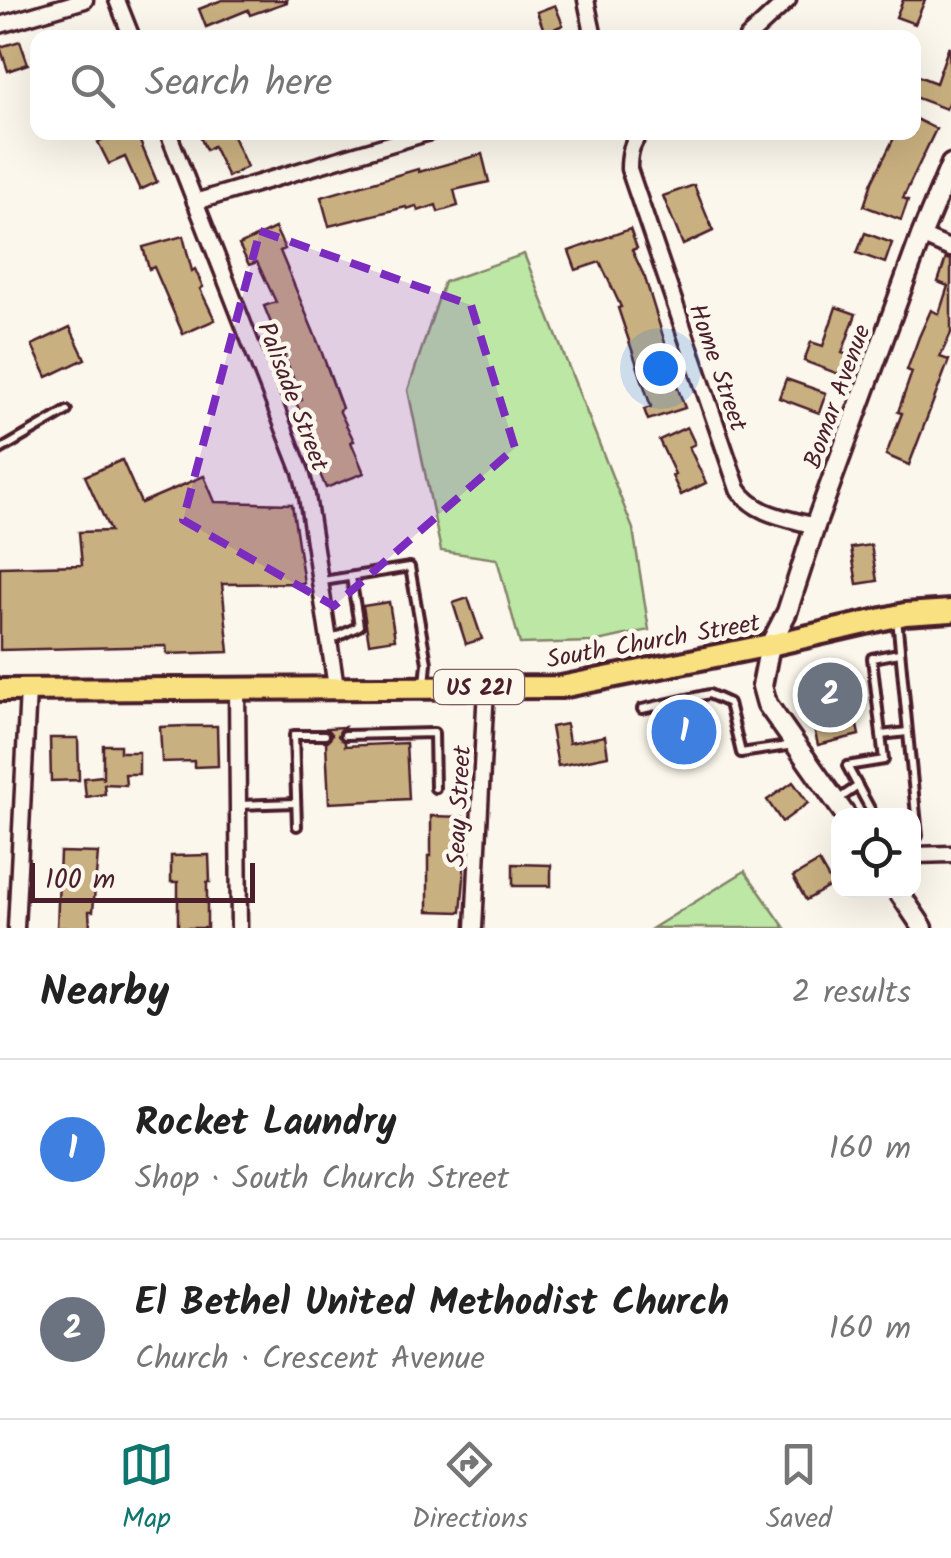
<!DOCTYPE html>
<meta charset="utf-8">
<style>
:root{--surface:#fff;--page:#f2f2f2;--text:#222;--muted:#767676;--line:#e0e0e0;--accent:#0f766e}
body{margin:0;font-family:Kalam,sans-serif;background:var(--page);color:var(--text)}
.controls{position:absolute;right:30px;bottom:30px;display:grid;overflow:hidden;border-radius:20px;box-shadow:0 10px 40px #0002}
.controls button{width:90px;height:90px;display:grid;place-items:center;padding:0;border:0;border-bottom:2px solid var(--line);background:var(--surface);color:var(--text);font:50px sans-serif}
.scale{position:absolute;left:30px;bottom:25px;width:225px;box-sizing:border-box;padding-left:10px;border:5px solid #4a1f2b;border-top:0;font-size:28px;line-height:35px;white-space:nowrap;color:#4a1f2b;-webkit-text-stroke:8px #fbf7ec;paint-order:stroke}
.you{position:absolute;left:660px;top:368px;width:35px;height:35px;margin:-25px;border:8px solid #fff;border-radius:50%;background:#1a73e8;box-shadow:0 0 0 15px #1a73e833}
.badge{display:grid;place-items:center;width:65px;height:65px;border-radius:50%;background:var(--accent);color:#fff;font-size:32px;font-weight:700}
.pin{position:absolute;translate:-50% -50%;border:5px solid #fff;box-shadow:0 2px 10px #0006}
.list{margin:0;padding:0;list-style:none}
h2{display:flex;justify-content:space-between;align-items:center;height:130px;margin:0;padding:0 40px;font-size:42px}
h2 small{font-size:32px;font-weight:400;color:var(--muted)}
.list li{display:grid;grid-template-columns:65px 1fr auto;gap:30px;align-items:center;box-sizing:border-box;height:180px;padding:0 40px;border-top:2px solid var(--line)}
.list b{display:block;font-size:38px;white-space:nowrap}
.list p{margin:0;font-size:32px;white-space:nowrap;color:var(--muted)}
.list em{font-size:32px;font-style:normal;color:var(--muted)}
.icon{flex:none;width:55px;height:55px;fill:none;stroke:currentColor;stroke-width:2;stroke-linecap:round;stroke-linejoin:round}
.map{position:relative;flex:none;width:951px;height:928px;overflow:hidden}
.search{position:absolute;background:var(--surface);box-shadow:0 10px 40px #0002;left:30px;right:30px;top:30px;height:110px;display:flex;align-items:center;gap:25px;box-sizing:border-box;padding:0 35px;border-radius:20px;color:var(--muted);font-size:38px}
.sheet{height:490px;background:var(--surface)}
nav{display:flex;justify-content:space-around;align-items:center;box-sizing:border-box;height:140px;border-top:2px solid var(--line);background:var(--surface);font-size:28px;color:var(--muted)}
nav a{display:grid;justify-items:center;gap:5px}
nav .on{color:var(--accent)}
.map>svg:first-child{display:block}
.green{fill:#bce7a5;stroke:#838368;stroke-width:2.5}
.building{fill:#c9b080;stroke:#4a1f2b;stroke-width:2.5}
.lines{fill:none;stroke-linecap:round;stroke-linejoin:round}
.service-casing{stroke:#4a1f2b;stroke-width:14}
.minor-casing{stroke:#4a1f2b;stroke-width:21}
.tertiary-casing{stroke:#4a1f2b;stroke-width:25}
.primary-casing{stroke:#4a1f2b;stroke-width:28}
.service{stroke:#fbf7ec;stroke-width:6}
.minor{stroke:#fbf7ec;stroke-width:14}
.tertiary{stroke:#fbf7ec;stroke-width:18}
.primary{stroke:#f9e181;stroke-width:20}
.marked{fill:#7b2cbf;fill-opacity:0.2;stroke:#7b2cbf;stroke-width:8;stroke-dasharray:20 12;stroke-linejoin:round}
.labels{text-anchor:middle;stroke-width:9;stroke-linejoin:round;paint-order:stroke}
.shield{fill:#fbf7ec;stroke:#7f6065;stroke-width:2.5}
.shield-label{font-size:22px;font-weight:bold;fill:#4a1f2b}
.street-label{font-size:25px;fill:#4a1f2b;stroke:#fbf7ec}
</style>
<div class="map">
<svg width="951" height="928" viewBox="0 0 951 928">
<rect width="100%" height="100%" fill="#fbf7ec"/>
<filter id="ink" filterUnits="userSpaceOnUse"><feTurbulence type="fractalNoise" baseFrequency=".01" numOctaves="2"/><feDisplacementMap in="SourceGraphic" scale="20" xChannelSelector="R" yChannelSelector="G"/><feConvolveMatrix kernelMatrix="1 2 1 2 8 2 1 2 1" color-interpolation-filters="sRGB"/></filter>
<g filter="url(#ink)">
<!-- green -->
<g class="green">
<path d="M524 254 633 529 649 630 593 642 520 644 497 559 441 551 408 390 444 282Z"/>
<path d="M745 871 785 928H653Z"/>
</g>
<!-- building -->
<g class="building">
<path d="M222 0H287V2L250 15 248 10 206 27 199 9Z"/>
<path d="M903 0H925L915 24 896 17Z"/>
<path d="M555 5 563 25 545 33 537 12Z"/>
<path d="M20 41 28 64 8 71 0 47Z"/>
<path d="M949 46 951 95 946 109 914 97V88L918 76 936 83Z"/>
<path d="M914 118 936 129 903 198 908 200 901 220 864 206 872 182 897 132H914Z"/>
<path d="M118 132H136L157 182 140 190 125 157 109 164 98 142Z"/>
<path d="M198 132H231L247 167 228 177 213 146 206 150Z"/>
<path d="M482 154 489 182 454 190 458 206 438 212 436 205 418 211 416 206 407 209 406 207 329 226 321 197 418 169 419 172Z"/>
<path d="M694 185 713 231 683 245 663 196Z"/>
<path d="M275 228 285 249 280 251 319 345 342 408 339 410 354 441 351 442 364 473 326 488 318 469 322 467 307 435 309 434 296 402 302 400 264 306 276 302 257 262 249 265 239 245Z"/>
<path d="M630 229 637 248 632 250 645 278 666 346 663 347 685 408 648 420 644 409 651 407 618 308 621 307 600 262 576 270 569 251Z"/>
<path d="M865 233 892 243 885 263 857 253Z"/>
<path d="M183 236 192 271 195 269 203 287 200 289 215 320 183 334 154 267 149 269 143 247Z"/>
<path d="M946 258 951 260V333L940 357 949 360 909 465 886 455 902 413 898 412 912 372 907 370 919 337 931 310 939 314 948 286 938 282Z"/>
<path d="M836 307 856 314 842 353 848 355 841 375 804 361 811 342 823 346Z"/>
<path d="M70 327 85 359 47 377 32 345Z"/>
<path d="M786 379 826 393 819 413 779 398Z"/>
<path d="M687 427 695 444 689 447 706 483 681 495 672 476 675 474 659 440Z"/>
<path d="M122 460 141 503 204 476 215 502 292 504 304 583 222 584 229 652 167 654 166 646 0 650V567L82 565 79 532 110 531 85 476Z"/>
<path d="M871 545 877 581 857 584 851 548Z"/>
<path d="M468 598 482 639 466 644 453 603Z"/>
<path d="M389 602 395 639 369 643 363 606Z"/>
<path d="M839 673 848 712 854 711 859 735 818 745 812 720 821 718 812 679Z"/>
<path d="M707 713 714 745 662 756 655 724Z"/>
<path d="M566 724 569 743 605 736 608 756 558 766 551 727Z"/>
<path d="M186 726H217L218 766 194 767V761L162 762 160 727Z"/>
<path d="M344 727 340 731 338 736 345 742V746L406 743 409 799 329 803 326 742 330 739 332 734 327 728Z"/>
<path d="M50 738H78L79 780 51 781Z"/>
<path d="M103 745H120V752H139V774H125L126 785 104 784 105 794 86 797 84 778 103 776V780Z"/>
<path d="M793 782 808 803 782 822 767 800Z"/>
<path d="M431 816 463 817 464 878 461 912 428 911V856H431Z"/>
<path d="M60 852 98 853 93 911H89L90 928H57Z"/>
<path d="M209 855 210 882H207V928H178V882H171V856Z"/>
<path d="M819 862 832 885 806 900 793 877Z"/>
<path d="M513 864 551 865V886H513Z"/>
</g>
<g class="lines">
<!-- service casing -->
<g class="service-casing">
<g id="service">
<path d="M0 450 67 411"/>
<path d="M323 581 410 567 427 663 425 685"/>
<path d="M897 618 918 836H914"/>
<path d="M329 641 359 626 351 577"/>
<path d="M642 709 709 694 729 703 741 753 794 745"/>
<path d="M345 735 434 733 435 788"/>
<path d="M881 735 907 732"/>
<path d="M839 799 858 786"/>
<path d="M239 805 296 803"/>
<path d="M874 816 847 766 884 760 872 658 899 653"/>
<path d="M297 826 294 735H325"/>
</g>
</g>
<!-- minor casing -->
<g class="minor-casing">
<g id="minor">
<path d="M117 0 132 38"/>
<path d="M586 0 594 38"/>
<path d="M0 25 85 0"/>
<path d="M747 38 788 0"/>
<path d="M168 132 301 472 307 496 336 687"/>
<path d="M641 132C631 144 629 154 629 169L738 489C755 515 787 518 815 526"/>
<path d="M195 202 430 132"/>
<path d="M921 236 951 249"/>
<path d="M237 689 239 928"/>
<path d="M914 855 951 854"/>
<path d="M16 928 28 690"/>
<path d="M474 928 486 687"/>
</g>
</g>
<!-- tertiary casing -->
<g class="tertiary-casing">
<g id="tertiary">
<path d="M846 816 767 704 762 686 770 645 787 612 815 526 921 236 951 164"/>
<path d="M898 891 923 928"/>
</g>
</g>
<!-- primary casing -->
<g class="primary-casing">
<path id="primary" d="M0 690 561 687 770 645 905 614 951 611"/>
</g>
<!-- service -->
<use href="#service" class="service"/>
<!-- minor -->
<use href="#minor" class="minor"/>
<!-- tertiary -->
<use href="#tertiary" class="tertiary"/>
<!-- primary -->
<use href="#primary" class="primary"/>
</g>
</g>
<!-- marked area -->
<path class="marked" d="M260 231 471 305 515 448 334 606 183 520Z"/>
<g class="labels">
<!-- shield labels -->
<rect class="shield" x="434" y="670" width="90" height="34" rx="8"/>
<g class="shield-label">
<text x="479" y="695">US 221</text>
</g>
<!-- street labels -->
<g class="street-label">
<text transform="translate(719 367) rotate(71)" y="9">Home Street</text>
<text transform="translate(294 396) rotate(69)" y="9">Palisade Street</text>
<text transform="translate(836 396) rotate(-70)" y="9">Bomar Avenue</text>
<text transform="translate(653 640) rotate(-10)" y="9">South Church Street</text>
<text transform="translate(458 806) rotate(-87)" y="9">Seay Street</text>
</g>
</g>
</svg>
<div class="controls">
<button><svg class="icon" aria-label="locate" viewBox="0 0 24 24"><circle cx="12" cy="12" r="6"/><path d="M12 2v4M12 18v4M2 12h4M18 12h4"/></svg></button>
</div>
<div class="scale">100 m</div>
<div class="you"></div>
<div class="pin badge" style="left:684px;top:732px;background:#3f7fe0">1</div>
<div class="pin badge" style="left:830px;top:695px;background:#6b7280">2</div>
<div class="search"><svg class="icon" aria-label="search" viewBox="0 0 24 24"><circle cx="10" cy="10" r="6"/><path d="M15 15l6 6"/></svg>Search here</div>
</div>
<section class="sheet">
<h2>Nearby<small>2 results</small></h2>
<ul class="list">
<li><span class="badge" style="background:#3f7fe0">1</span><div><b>Rocket Laundry</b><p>Shop · South Church Street</p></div><em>160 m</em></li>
<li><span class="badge" style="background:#6b7280">2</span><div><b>El Bethel United Methodist Church</b><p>Church · Crescent Avenue</p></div><em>160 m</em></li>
</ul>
</section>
<nav>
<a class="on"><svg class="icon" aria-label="map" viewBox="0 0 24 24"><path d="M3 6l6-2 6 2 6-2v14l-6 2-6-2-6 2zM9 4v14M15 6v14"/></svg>Map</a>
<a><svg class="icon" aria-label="directions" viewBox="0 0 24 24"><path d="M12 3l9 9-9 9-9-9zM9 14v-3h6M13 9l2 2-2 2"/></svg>Directions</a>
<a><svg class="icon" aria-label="saved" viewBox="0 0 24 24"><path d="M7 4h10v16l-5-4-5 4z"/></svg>Saved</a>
</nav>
